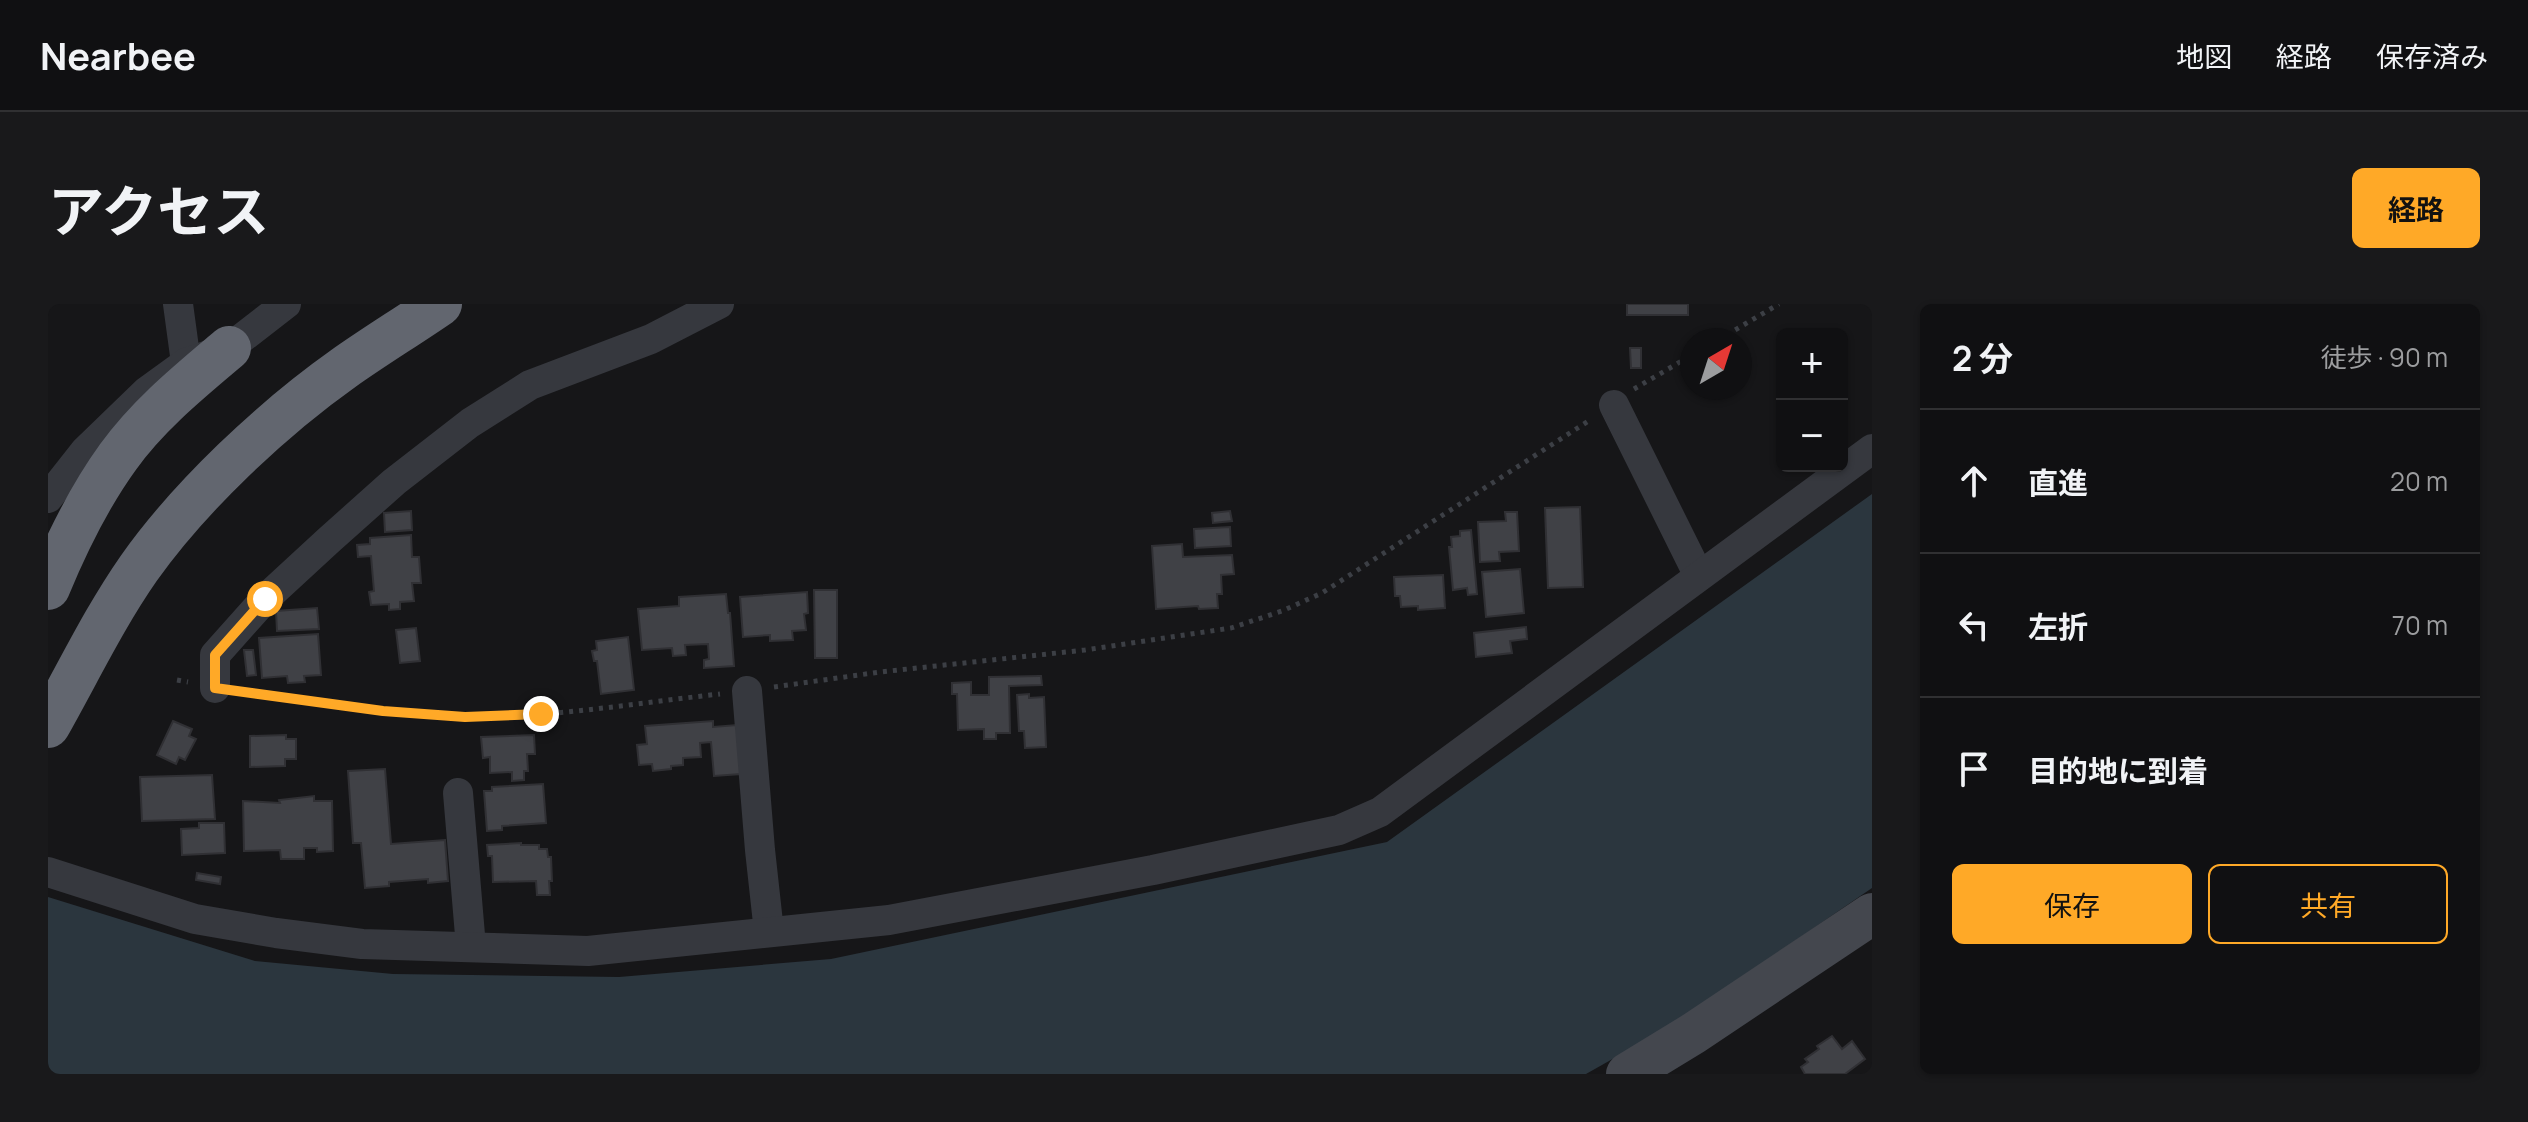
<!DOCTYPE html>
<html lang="ja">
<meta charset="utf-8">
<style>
:root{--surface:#101012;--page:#19191b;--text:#f1f3f6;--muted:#9c9d9f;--line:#303032;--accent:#ffa927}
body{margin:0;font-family:Manrope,"Noto Sans JP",sans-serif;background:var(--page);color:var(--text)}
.controls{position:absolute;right:24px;top:24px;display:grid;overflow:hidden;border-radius:12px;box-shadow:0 2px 6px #0004}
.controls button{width:72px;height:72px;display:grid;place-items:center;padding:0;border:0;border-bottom:2px solid var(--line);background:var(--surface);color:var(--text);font:40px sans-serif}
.compass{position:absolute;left:1632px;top:24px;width:72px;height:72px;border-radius:50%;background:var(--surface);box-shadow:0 2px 6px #0004;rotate:39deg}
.stop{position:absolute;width:24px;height:24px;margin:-18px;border:6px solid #ffa927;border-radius:50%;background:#fff}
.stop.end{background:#ffa927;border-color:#fff;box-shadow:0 2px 8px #0008}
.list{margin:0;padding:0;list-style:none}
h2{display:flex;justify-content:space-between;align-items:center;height:104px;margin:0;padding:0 32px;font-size:34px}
h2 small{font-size:26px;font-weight:400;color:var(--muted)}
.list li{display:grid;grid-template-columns:52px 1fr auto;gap:24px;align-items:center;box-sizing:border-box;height:144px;padding:0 32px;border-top:2px solid var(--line)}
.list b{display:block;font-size:30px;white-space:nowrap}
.list em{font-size:26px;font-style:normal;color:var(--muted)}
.actions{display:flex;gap:16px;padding:24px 32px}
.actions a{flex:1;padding:18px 0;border:2px solid var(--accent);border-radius:12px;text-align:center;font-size:28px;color:var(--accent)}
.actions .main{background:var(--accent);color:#111}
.icon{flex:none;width:44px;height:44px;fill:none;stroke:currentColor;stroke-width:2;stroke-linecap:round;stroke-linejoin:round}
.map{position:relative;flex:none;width:1824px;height:770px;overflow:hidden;border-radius:12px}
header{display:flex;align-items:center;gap:48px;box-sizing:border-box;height:112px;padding:0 40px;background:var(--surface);border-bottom:2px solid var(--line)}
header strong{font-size:38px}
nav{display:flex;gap:44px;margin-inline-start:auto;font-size:28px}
.intro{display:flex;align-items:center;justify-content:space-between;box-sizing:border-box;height:192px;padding:0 48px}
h1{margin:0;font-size:56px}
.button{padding:20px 36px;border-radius:12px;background:var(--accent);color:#111;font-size:28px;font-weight:700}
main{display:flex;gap:48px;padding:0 48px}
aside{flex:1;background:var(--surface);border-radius:12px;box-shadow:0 2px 6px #0004}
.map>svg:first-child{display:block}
.water{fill:#2b363e}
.building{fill:#404146;stroke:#303034;stroke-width:2}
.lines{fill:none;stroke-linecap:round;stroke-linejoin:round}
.path{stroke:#3c3f45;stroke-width:5;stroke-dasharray:4 6;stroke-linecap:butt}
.street{stroke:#36383e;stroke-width:30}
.secondary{stroke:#44474e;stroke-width:42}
.highway{stroke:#62666f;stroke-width:44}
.route{stroke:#ffa927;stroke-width:10}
</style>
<header>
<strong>Nearbee</strong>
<nav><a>地図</a><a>経路</a><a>保存済み</a></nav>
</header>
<div class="intro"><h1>アクセス</h1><a class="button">経路</a></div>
<main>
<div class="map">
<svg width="1824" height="770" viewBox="0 0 1824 770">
<rect width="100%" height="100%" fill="#161618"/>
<!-- water -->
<path class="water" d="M1824 190V584L1623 722 1538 770H0V593L207 657 345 670 571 673 783 655 1339 538Z"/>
<!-- building -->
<g class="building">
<rect x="1579" y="0" width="61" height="11"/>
<path d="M1582 44H1593V64H1583Z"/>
<path d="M1532 203 1535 283 1500 284 1497 204Z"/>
<path d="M363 207 364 226 337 228 336 209Z"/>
<path d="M1182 207 1184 217 1165 219 1164 209Z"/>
<path d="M1457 208H1469L1471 247 1451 248 1452 257 1432 258 1430 218 1458 217Z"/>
<path d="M1182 223 1183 242 1147 244 1146 225Z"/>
<path d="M1423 226 1429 290 1420 291 1419 284 1405 286 1401 243H1404L1403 233 1412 232V227Z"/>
<path d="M363 231 364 253H371L373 279H364L366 297 352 298V305L341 306V300L323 301 321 288 326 287 323 252 310 253 309 241 322 240V234Z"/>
<path d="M1134 240 1135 253 1184 251 1186 270 1173 271 1174 290H1169L1170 304 1151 305 1150 302 1108 305 1104 242Z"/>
<path d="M1472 265 1476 309 1438 313 1434 268Z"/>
<path d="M1395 271 1397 304 1370 306V302L1353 303 1352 292H1347L1346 273Z"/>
<path d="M766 286H789V354H767Z"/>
<path d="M759 288 760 309 756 310 758 326 744 327 745 336 722 337V331L695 333 692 293Z"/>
<path d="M678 290 680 309H682L686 362 656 364V356L661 355 660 340 637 341 638 351 625 352 624 344 594 346 590 305 631 302V293Z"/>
<path d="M269 304 271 325 229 327 228 307Z"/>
<path d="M1478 323 1479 335 1462 337 1464 349 1428 353 1426 329Z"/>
<path d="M368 324 372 357 352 359 348 326Z"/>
<path d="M270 330 273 371 256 372 257 378 240 379 239 372 214 374 211 334Z"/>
<path d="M580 333 586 386 553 390 549 357H546L544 347 549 346 548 337Z"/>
<path d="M196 346H205L208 371 199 372Z"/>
<path d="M991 372H993L994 381 961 382 962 429H948V435H936V425L910 426 909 390H904V379L923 378V391H941V373Z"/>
<path d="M981 390V394L996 393 998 443 977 444 976 427H971L969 391Z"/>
<path d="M125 417 144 425 141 432 148 435 137 456 131 453 128 460 109 451Z"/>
<path d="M665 417V423L689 421 693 470 666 472 663 438 652 439 653 453 635 454V461L623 462V465L605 467 604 460 591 461 589 441 599 440 597 422Z"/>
<path d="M238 431V435H248V455H237V462L202 463V432Z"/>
<path d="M486 431 487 450H479L480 467H476V476L464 477V468L442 469V453L435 454 433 433Z"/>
<path d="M337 465 343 540 397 536 400 577 380 579V575L341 578V582L317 584 313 539H305L300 467Z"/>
<path d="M164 471 167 515 94 517 92 473Z"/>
<path d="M495 480 498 519 454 522V526L439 527 436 487H444V483Z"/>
<path d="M266 492V497H284L285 547 269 548V544H256V555H233L232 546 196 547 195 497 232 499 231 496Z"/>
<path d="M151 519H176L177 549 134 551 133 525 151 524Z"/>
<path d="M473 539V541H491V545H499L500 553H503L504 577H501L502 591H489L488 577 445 578 444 552H440L439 541Z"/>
<path d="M149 569 173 573 172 580 148 576Z"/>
<path d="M1784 732 1794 745 1804 737 1817 755 1797 770H1757L1753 763 1760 758 1757 755 1771 745 1769 742Z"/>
</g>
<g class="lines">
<!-- path -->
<g class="path">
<path d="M1670 36 1731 0"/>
<path d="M1586 85 1644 51"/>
<path d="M129 376 140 378"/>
<path d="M726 383 832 368 1037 346 1183 324 1234 307 1274 289 1542 116"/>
<path d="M193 387C267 398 342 412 417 413 502 414 588 399 672 390"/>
</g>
<!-- street -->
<g class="street">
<path d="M130 0 138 59"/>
<path d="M1566 101 1651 272"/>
<path d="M0 194 37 147 98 88 138 59 181 44 238 0"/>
<path d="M167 384V351L217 295 281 236 346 178 422 119 482 81 603 35 671 0"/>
<path d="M699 387 712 546 721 628"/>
<path d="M410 489 423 643"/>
<path d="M0 568 147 615 228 629 314 640 540 647 841 616 1105 566 1291 526 1332 508 1824 145"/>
</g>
<!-- secondary -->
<path class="secondary" d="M1579 770 1646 729 1824 610"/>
<!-- highway -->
<g class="highway">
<path d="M0 284C19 238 41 193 70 153 100 111 142 77 181 44"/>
<path d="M0 422C30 369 56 314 91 264 142 192 224 115 296 64 327 42 360 22 392 0"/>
</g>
</g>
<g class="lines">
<!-- route -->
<path class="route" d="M217 295 167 351V384L335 407 417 413 493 410"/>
</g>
</svg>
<div class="controls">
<button>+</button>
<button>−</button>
</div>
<svg class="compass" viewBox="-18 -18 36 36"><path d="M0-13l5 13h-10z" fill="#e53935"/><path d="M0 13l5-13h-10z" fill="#9c9d9f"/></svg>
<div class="stop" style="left:217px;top:295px"></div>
<div class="stop end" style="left:493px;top:410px"></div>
</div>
<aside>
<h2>2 分<small>徒歩 · 90 m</small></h2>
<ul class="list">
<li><svg class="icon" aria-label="ahead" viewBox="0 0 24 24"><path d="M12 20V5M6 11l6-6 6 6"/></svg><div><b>直進</b></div><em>20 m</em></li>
<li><svg class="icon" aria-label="left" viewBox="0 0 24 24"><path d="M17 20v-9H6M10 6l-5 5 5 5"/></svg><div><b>左折</b></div><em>70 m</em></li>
<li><svg class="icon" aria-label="arrive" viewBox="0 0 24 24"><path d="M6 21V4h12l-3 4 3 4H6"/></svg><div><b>目的地に到着</b></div></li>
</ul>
<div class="actions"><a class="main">保存</a><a>共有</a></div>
</aside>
</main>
